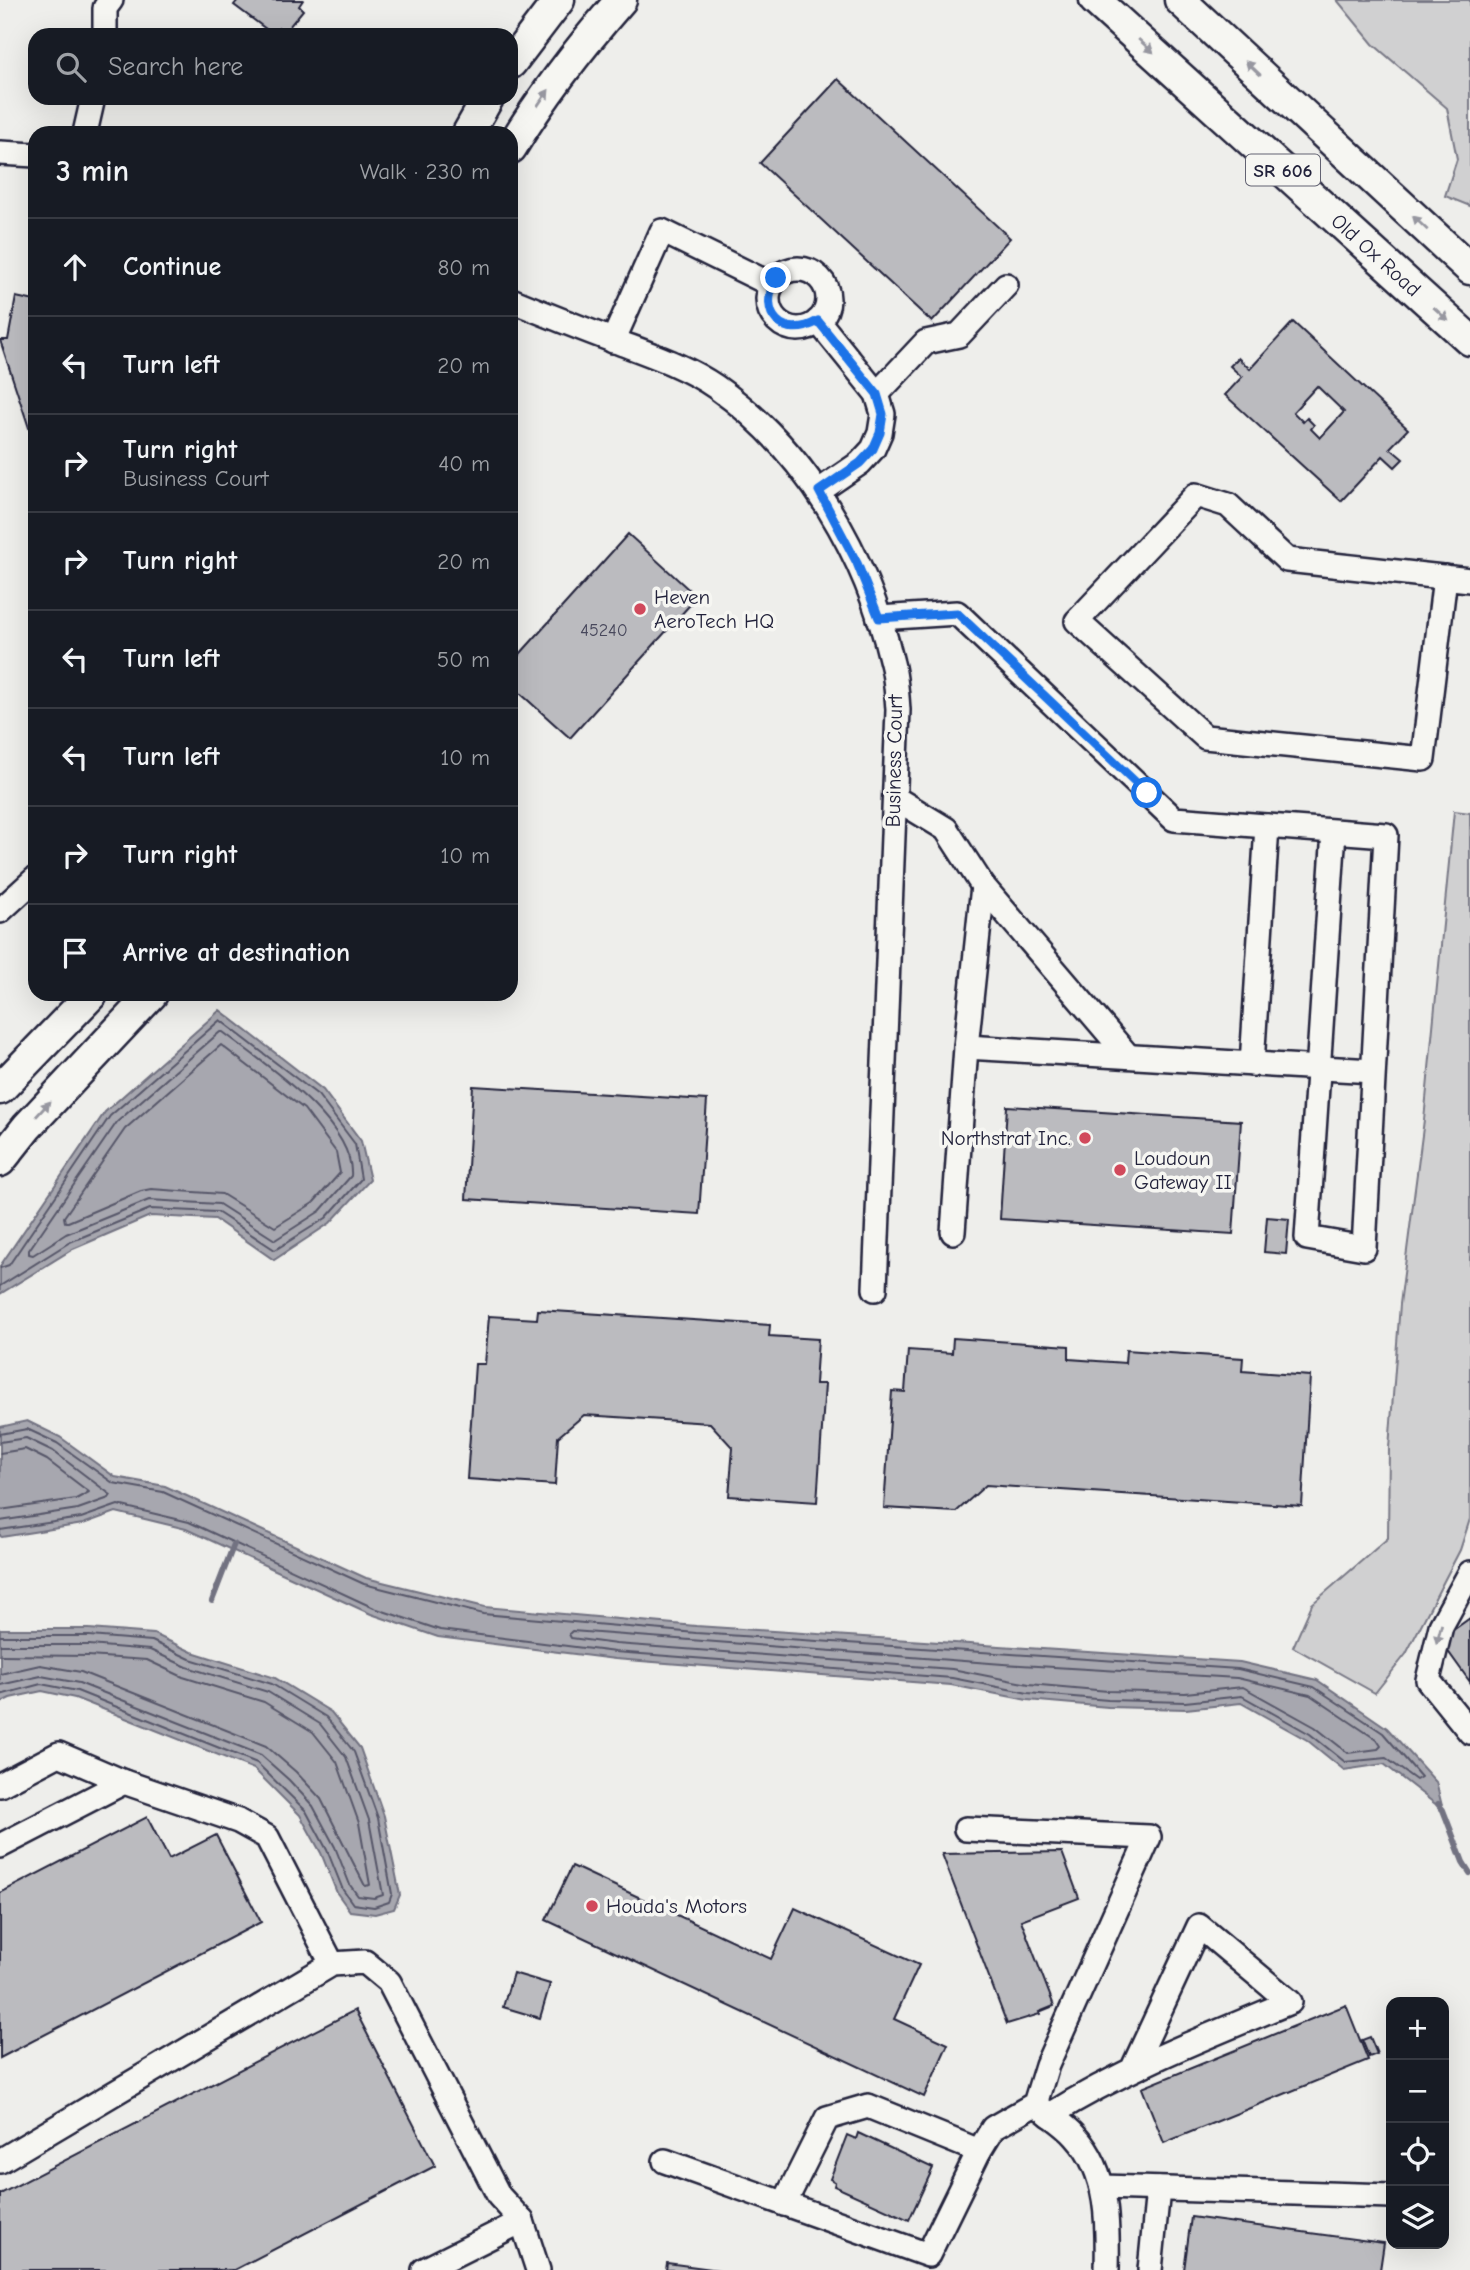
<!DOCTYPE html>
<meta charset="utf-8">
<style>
:root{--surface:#171b24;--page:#242831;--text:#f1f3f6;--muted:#9ea1a6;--line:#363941}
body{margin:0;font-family:"Comic Neue",sans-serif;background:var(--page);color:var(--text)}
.controls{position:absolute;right:21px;bottom:21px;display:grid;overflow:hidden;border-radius:14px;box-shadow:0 7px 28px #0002}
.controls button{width:63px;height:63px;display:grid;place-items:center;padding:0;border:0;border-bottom:2px solid var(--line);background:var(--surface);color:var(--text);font:35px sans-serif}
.stop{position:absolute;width:21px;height:21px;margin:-16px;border:5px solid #1a73e8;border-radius:50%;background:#fff}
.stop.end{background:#1a73e8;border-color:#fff;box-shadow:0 2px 7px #0008}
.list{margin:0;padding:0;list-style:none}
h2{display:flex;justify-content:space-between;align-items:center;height:91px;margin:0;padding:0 28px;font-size:30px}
h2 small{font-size:23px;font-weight:400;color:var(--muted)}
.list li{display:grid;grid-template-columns:46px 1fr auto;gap:21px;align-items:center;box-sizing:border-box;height:98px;padding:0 28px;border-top:2px solid var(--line)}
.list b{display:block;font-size:26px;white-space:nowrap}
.list p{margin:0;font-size:23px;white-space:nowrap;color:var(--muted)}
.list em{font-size:23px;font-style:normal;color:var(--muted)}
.icon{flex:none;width:38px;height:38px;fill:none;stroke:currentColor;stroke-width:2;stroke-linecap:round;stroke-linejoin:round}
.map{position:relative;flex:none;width:1470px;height:2270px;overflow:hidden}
.search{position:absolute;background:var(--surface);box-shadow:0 7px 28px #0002;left:28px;top:28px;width:490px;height:77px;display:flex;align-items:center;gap:18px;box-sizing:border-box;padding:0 24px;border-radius:21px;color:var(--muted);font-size:26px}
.panel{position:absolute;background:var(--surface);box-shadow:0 7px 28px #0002;left:28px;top:126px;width:490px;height:875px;border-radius:21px}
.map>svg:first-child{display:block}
.green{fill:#d0d0d1;stroke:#797986;stroke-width:2}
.water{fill:#a7a7af;stroke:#727281;stroke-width:2}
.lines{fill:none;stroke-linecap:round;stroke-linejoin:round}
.shore{stroke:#575769;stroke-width:2}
.stream{stroke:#727281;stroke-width:6}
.building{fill:#bbbbbf;stroke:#22223b;stroke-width:2;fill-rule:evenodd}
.minor-casing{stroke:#22223b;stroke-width:28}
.major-casing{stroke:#22223b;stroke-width:35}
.minor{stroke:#f6f6f2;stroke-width:23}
.major{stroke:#f6f6f2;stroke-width:30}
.oneway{fill:#9797a0}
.route{stroke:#1a73e8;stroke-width:9}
.poi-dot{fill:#d1495b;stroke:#f6f6f2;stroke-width:2.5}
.labels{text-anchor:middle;stroke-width:7;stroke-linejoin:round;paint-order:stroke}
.number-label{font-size:18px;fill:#48485c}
.shield{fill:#f6f6f2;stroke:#626272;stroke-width:2}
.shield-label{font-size:19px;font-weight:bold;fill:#22223b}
.street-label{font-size:21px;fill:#22223b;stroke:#f6f6f2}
.poi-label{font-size:21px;fill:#22223b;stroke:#f6f6f2;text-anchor:start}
</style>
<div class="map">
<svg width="1470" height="2270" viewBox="0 0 1470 2270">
<rect width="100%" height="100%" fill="#eeeeeb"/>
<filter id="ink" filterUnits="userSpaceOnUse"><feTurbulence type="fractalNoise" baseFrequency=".0143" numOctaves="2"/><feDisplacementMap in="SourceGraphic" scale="14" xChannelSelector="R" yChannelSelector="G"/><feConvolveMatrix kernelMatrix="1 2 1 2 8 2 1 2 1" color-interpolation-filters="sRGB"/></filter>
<g filter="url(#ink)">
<!-- green -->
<g class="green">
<path d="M1337 0H1470V206L1445 196 1457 159 1447 108 1373 44Z"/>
<path d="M1454 811 1470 813V1519L1460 1550 1406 1654 1375 1693 1293 1647 1312 1604 1388 1538 1389 1448 1400 1304 1424 1120Z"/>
</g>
<!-- water -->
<g class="water">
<path d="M220 1010 323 1090 361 1141 370 1180 330 1223 274 1260 215 1219 150 1216 73 1249 0 1294V1266L105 1112Z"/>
<path d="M27 1421 60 1437 115 1477 165 1486 366 1578 485 1607 696 1626 1240 1662 1317 1680 1387 1728 1436 1782 1443 1810 1384 1764 1344 1770 1307 1740 1241 1703 1186 1709 1108 1707 1027 1700 951 1685 615 1659 438 1637 371 1614 186 1529 116 1512 83 1524 2 1537 0 1536V1427Z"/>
<path d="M0 1629H89L154 1634 192 1652 275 1678 331 1712 360 1748 384 1816 400 1895 394 1909 375 1914 350 1911 337 1893 321 1853 300 1815 254 1769 75 1698 42 1691 10 1698 0 1703Z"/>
</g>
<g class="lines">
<!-- shore -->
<g class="shore">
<path d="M220 1032H223C262 1062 355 1123 351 1176L320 1211 275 1240 219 1204 149 1200 66 1234 33 1255 29 1254V1250L117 1122Z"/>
<path d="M221 1045 304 1109 336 1152 340 1173 313 1203 275 1227 222 1194 151 1189 141 1191 68 1222H65L64 1217 125 1129Z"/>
<path d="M0 1268 9 1265 110 1116 220 1020 318 1095 355 1144 361 1179 326 1218 275 1250 217 1212 150 1209 70 1242 0 1286"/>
<path d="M0 1434 27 1429 57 1443 113 1483 163 1492 364 1584 483 1614 696 1633 1238 1669 1314 1687 1383 1733 1421 1777 1416 1780 1386 1758 1345 1762 1310 1734 1242 1696 1185 1702 1108 1700 1028 1693 952 1678 615 1652 440 1630 374 1608 189 1522 118 1505 81 1518 0 1530"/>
<path d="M0 1442 26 1438 53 1451 111 1495 109 1498 78 1509 0 1521"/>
<path d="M0 1453 25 1449 47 1460 89 1492 76 1499 0 1510"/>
<path d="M572 1631 1003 1664 1237 1678 1310 1695 1377 1740 1381 1746 1378 1749 1348 1753 1315 1727 1243 1687 1185 1693 1108 1691 1029 1684 952 1669 616 1644 571 1638 569 1634Z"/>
<path d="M0 1636H89L152 1641 190 1659 272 1684 326 1717 354 1752 378 1818 392 1894 389 1902 374 1907 353 1904 343 1890 327 1850 306 1811 257 1763 77 1691 41 1684 0 1695"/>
<path d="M0 1645H89L150 1650 187 1667 268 1692 320 1724 346 1757 369 1820 383 1895 374 1898 358 1896 350 1885 335 1847 313 1806 289 1780 261 1755 79 1683 41 1676 0 1685"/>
<path d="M0 1655 88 1656 147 1660 183 1677 264 1702 313 1732 337 1762 359 1823 370 1885 365 1886 321 1799 296 1772 266 1746 81 1672 40 1665 0 1674"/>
</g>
<!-- stream -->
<g class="stream">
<path d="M212 1601 234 1544"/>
<path d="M1438 1804 1443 1810 1463 1862 1470 1873"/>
</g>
</g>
<!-- building -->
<g class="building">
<path d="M238 0H303L299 6 303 10 285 32 279 28 274 35 234 5Z"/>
<path d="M838 79 1010 238 932 322 760 163Z"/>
<path d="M16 297 35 301V446L0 340H8Z"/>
<path d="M1293 322 1408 429 1390 448 1403 459 1395 467 1383 456 1341 501 1225 395 1242 377 1230 366 1238 358 1250 369ZM1317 386 1344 412 1320 438 1311 429 1314 425 1307 418 1303 422 1293 412Z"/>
<path d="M628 534 697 597 570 738 511 685V664Z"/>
<path d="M473 1086 707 1100 699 1214 466 1199Z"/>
<path d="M1007 1106 1241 1121 1233 1234 1000 1219Z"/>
<path d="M1267 1217 1289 1219 1286 1254 1264 1252Z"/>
<path d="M538 1310 770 1325 769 1336 818 1339 815 1384H825L817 1502 729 1496 733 1448 710 1423 584 1415 558 1437 555 1485 467 1479 475 1364H485L489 1316 537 1319Z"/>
<path d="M953 1338 1069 1346V1359L1125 1363 1126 1350 1243 1358 1242 1371 1310 1376 1302 1506 986 1485 956 1512 884 1508 892 1391 905 1392 908 1350 952 1353Z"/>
<path d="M1470 1618V1682L1445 1647 1449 1633Z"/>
<path d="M147 1817 169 1859 216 1835 261 1922 0 2058V1893Z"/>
<path d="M1062 1852 1079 1898 1021 1920 1054 2006 1039 2012 1040 2014 1007 2024 942 1854Z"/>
<path d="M572 1866 771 1959 795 1908 919 1965 894 2019 948 2044 924 2097 546 1920Z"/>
<path d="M513 1973 550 1984 540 2018 503 2007Z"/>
<path d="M1346 2005 1368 2060 1164 2143 1142 2088Z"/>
<path d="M355 2010 435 2166 234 2270H0V2194Z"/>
<path d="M1370 2037 1377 2054 1369 2057 1362 2040Z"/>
<path d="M858 2133 933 2168 909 2220 834 2186 835 2182 830 2179 847 2135 856 2139Z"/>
<path d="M1191 2217 1384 2243 1380 2270H1184Z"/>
<path d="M667 2263 719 2270H666Z"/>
</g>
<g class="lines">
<!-- minor casing -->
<g class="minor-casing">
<g id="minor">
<path d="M105 35V8L111 0"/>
<path d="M85 133 93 98"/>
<path d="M0 153 35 155"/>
<circle cx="798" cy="299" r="30"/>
<path d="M511 300C545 314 580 328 615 341 649 354 686 366 716 387 807 451 867 556 892 663 896 678 897 695 898 710L875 1289"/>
<path d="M818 321 877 394 883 414 880 433 873 449 860 463 819 491"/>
<path d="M613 341 662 231 772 285"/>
<path d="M877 394 926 342 959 335 1006 285"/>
<path d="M1445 577 1423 759 1205 737 1077 621 1196 495 1228 505 1287 560 1470 580"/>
<path d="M879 618 957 613 1174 819 1386 835 1364 1248 1307 1238 1334 831"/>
<path d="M895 798 946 829 983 886 1128 1056"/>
<path d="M0 911 35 879"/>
<path d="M966 1047 1373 1071"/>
<path d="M1252 1064 1267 826"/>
<path d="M953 1232 966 1047 983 886"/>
<path d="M1470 1573 1441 1626 1428 1680 1470 1732"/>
<path d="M0 1785 59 1754 124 1782"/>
<path d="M0 1846 124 1782 238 1821 267 1837 332 1964"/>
<path d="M1038 2106C1051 2116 1066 2125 1076 2137 1109 2173 1108 2225 1107 2270"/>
<path d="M1050 2115C1125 2068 1208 2036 1290 2002L1199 1926 1133 2068"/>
<path d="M0 2161 332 1964 365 1962 389 1982 499 2196 522 2221 538 2270"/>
<path d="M665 2161 928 2255 979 2151 993 2128 1035 2104 1047 2065 1149 1837 966 1829"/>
<path d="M1103 2187 1391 2196"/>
<path d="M784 2204 827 2118 868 2106 979 2151"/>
<path d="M424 2270 522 2221"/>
<path d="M1150 2270 1158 2189"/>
</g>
</g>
<!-- major casing -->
<g class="major-casing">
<g id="major">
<path d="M1095 0 1470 340"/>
<path d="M1180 0 1470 269"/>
<path d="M511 63 559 0"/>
<path d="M468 133 488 98"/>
<path d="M511 148C543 95 580 47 621 0"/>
<path d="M0 1089 92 994"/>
<path d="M0 1161 27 1127 152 994"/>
</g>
</g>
<!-- minor -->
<use href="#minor" class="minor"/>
<!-- major -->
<use href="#major" class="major"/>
</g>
<!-- one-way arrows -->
<defs><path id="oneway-solid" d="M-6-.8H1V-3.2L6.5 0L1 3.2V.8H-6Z" transform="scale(1.75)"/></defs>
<g class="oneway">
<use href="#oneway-solid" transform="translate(1146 46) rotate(42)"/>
<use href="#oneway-solid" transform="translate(1253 68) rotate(-137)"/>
<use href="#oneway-solid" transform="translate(543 98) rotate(-55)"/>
<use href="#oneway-solid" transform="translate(1420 223) rotate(-137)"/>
<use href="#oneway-solid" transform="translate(1441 314) rotate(42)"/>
<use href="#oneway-solid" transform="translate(43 1109) rotate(-48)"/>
<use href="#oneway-solid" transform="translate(1439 1634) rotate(105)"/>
</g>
</g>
<g class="lines" filter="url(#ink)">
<!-- route -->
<path class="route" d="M776 278C757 314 783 341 818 321L877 394 883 414 880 433 873 449 860 463 819 491 857 563 879 618 957 613 1147 793"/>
</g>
<!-- markers -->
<g class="poi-dot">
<circle cx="640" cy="609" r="7"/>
<circle cx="1085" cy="1138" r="7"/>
<circle cx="1120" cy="1170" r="7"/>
<circle cx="592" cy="1906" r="7"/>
</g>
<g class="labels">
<!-- number labels -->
<g class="number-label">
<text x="604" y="636">45240</text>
</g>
<!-- shield labels -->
<rect class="shield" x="1246" y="154.5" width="74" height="31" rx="5"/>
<g class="shield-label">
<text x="1283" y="177">SR 606</text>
</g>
<!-- street labels -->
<g class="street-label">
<text transform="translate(1376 255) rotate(42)" y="7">Old Ox Road</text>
<text transform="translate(894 761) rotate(-89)" y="7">Business Court</text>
</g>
<!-- poi labels -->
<g class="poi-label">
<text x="654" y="604">Heven<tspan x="654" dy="24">AeroTech HQ</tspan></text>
<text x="1071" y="1145" text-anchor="end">Northstrat Inc.</text>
<text x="1134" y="1165">Loudoun<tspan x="1134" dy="24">Gateway II</tspan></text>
<text x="606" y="1913">Houda's Motors</text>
</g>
</g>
</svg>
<div class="controls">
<button>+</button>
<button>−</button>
<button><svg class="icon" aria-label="locate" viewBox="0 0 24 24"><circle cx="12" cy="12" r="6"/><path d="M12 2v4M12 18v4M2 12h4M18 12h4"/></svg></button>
<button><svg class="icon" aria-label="layers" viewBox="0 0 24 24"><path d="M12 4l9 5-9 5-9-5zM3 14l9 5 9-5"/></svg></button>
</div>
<div class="stop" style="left:1147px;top:793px"></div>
<div class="stop end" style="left:776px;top:278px"></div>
<div class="search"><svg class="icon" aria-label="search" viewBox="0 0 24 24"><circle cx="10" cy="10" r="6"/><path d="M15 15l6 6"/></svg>Search here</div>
<section class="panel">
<h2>3 min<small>Walk · 230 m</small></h2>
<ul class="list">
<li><svg class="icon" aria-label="ahead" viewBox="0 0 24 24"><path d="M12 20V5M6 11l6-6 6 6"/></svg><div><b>Continue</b></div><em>80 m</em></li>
<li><svg class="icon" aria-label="left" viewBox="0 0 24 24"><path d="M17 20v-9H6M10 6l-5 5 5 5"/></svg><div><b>Turn left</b></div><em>20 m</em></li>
<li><svg class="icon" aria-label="right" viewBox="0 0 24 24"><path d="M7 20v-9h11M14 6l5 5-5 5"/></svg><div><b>Turn right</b><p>Business Court</p></div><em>40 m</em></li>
<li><svg class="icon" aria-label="right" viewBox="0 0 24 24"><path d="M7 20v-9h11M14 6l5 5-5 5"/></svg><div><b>Turn right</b></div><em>20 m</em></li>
<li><svg class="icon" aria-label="left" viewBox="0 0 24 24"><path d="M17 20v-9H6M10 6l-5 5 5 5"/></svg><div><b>Turn left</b></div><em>50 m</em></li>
<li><svg class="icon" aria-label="left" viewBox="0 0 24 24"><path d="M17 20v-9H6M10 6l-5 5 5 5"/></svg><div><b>Turn left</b></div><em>10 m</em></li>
<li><svg class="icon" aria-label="right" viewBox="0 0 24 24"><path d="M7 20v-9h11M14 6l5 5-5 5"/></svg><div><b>Turn right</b></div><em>10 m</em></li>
<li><svg class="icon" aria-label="arrive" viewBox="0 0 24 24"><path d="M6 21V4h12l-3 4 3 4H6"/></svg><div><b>Arrive at destination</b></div></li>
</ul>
</section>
</div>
